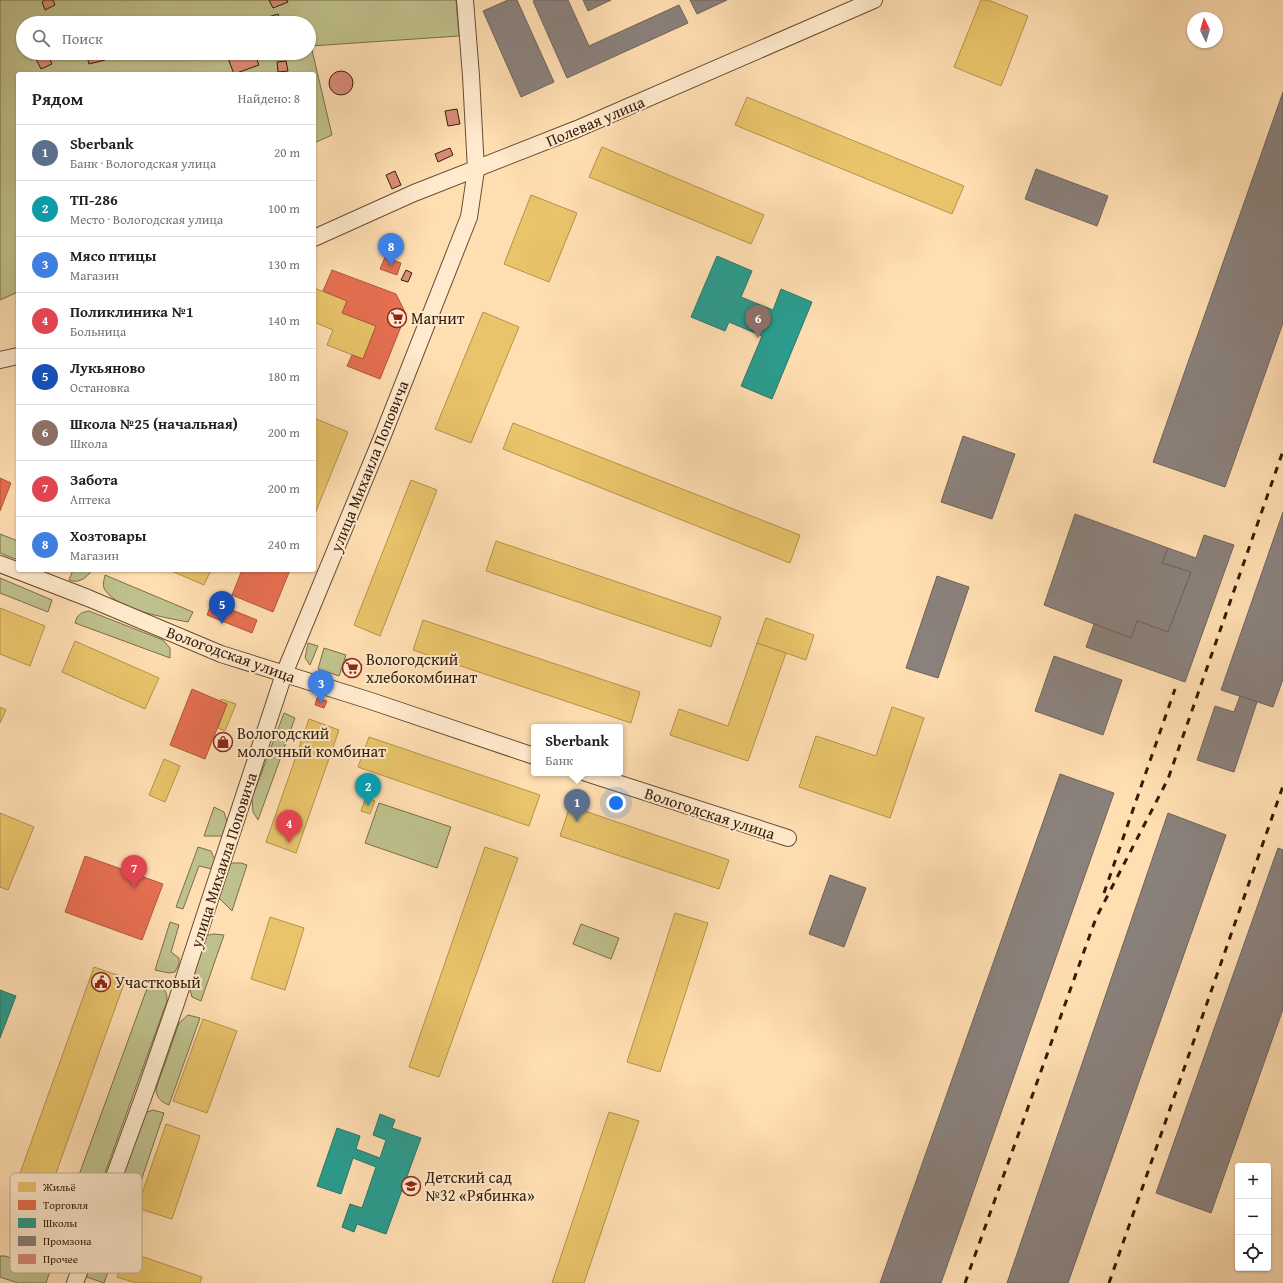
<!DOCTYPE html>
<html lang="ru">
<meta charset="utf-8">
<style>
:root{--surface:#fff;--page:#f2f2f2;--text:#202124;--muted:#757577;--line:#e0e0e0;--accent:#8f2418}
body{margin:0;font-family:"Gentium Book Plus",serif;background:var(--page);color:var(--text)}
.controls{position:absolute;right:12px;bottom:12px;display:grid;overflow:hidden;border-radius:4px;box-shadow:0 1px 3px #0004}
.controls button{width:36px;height:36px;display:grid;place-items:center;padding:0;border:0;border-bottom:1px solid var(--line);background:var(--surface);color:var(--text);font:20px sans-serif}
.compass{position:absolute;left:1187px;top:12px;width:36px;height:36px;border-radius:50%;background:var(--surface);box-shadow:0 1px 3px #0004;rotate:355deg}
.you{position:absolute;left:616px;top:803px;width:14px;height:14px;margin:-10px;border:3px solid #fff;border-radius:50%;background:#1a73e8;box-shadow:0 0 0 6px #1a73e833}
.badge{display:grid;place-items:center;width:26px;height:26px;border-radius:50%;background:var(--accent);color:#fff;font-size:13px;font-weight:700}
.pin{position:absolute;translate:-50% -33px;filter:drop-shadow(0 1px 2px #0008)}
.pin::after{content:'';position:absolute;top:21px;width:14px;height:12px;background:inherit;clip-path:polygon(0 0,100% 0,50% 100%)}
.popup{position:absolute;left:531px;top:724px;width:92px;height:52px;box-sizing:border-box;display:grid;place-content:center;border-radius:4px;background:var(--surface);filter:drop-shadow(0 1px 3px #0005);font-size:13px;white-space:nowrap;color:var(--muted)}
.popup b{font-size:15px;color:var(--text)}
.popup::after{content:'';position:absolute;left:50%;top:100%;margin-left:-8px;border:8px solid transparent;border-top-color:var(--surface)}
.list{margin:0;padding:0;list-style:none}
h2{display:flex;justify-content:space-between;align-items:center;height:52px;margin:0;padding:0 16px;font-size:17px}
h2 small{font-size:13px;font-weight:400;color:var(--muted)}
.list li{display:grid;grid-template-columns:26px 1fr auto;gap:12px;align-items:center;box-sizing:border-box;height:56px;padding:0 16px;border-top:1px solid var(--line)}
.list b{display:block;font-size:15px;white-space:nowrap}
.list p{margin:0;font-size:13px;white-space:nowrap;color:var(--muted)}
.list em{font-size:13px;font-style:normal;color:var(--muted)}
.icon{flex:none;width:22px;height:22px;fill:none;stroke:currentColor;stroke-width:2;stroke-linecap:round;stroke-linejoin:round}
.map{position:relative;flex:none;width:1283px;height:1283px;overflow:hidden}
.search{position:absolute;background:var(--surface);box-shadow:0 1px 3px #0004;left:16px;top:16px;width:300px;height:44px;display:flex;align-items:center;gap:10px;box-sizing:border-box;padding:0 14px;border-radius:22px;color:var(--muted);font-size:15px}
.panel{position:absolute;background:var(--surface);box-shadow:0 1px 3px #0004;left:16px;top:72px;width:300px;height:500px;border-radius:4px}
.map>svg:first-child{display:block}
.green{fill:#bfc18d;stroke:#7a6e4a;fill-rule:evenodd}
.homes{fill:#e9c46a;stroke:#b3924c}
.shops{fill:#e76f51;stroke:#b2563b}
.schools{fill:#2a9d8f;stroke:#2e7666}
.industry{fill:#8a817c;stroke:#716359}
.building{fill:#db8c79;stroke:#361c07}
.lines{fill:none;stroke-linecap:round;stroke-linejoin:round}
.minor-casing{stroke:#684c32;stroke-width:18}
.minor{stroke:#ffeacd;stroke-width:16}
.rail{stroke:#361c07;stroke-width:3;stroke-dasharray:7 7;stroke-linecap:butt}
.labels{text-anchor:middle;stroke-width:4;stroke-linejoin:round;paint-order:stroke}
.street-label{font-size:16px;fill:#361c07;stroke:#ffeacd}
.poi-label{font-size:16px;fill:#361c07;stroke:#ffeacd;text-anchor:start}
.key{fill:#ffeacd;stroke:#c3ac92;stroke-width:1}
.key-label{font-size:11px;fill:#361c07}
</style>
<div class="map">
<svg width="1283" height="1283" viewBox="0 0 1283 1283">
<rect width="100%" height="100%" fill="#ffdeb2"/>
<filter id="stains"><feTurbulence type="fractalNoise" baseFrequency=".005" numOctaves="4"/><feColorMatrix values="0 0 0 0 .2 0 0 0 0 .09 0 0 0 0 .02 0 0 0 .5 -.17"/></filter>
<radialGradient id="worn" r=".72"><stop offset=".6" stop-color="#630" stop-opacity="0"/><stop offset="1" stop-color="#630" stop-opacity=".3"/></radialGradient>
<!-- green -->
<g class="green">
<path d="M0 0H456L459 36 311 46 332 135 314 143V74H18V292L0 300ZM23 23H309V53H23Z"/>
<path d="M0 534 18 541V560L0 553Z"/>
<path d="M73 570H92C87 578 78 584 69 580Z"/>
<path d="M105 575 193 612 188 622C167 618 118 610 105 590 102 586 104 580 105 575Z"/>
<path d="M0 578 52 600 48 612 0 593Z"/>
<path d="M89 611 163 640 170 648V658L75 623C77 615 81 612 89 611Z"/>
<path d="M308 643 318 646 310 665 305 658Z"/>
<path d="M324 648 346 655 339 676 318 669Z"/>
<path d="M284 713 295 718 258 820 253 812 252 798Z"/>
<path d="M379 803 451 827 437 868 365 843Z"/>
<path d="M214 807 224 812 228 825 223 836H204Z"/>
<path d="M198 847 211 851 215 860 212 869 199 866 183 909 176 907Z"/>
<path d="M230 863H241L247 865 232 911 219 898Z"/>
<path d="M170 922 179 925 171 952 179 958V964L175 972 169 973 155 970Z"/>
<path d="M581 924 619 938 611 959 573 944Z"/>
<path d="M214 934 224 935 201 1001 192 997 189 986 204 939 208 935Z"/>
<path d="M149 983C160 985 168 989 167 1001L92 1209 86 1218H73L67 1211 68 1205Z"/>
<path d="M188 1015 200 1018 169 1105C161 1102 156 1097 156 1089L179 1023Z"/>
<path d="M153 1110 164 1113 123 1234 110 1230 107 1224 106 1217 143 1116 147 1112Z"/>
<path d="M112 1243 118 1245 104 1283 84 1276 93 1251 107 1256Z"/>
<path d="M0 1256H5L50 1271 46 1283H18L0 1277Z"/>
</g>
<!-- homes -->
<g class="homes">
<path d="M981 0H988L1028 16 1001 86 954 67Z"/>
<path d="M747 97 964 186 952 214 735 125Z"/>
<path d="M602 147 764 215 751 244 589 177Z"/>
<path d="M531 195 577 213 549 282 504 264Z"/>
<path d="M314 288 347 301 342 313 376 326 363 359 327 345 333 330 314 322Z"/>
<path d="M483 312 519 327 471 443 435 429Z"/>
<path d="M314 418 348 432 314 516Z"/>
<path d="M513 423 800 535 790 563 503 449Z"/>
<path d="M411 480 437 490 380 636 354 625Z"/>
<path d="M496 541 721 617 711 647 486 571Z"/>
<path d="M169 570H211L204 585Z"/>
<path d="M0 608 45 626 30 666 0 654Z"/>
<path d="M766 618 814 635 806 660 757 643Z"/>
<path d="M423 620 640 692 631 723 413 650Z"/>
<path d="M75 641 159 678 145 709 62 672Z"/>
<path d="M757 643 786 653 748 761 670 735 679 709 728 726Z"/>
<path d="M221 699 236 704 225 731 218 728 227 704 220 701Z"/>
<path d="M0 707 6 710 0 723Z"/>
<path d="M892 707 924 718 890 818 799 787 816 736 876 756Z"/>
<path d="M309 719 339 730 296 853 266 842Z"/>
<path d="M369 737 540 795 529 826 358 767Z"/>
<path d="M164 759 180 766 165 802 149 795Z"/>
<path d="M366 797 375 801 370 814 361 811Z"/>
<path d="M570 806 729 860 719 889 560 836Z"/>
<path d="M0 813 34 827 8 890 0 887Z"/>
<path d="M485 847 518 858 439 1077 409 1067Z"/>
<path d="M675 913 708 923 660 1072 627 1062Z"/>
<path d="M270 917 304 928 285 990 251 979Z"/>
<path d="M94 967 126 978 46 1201 14 1190Z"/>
<path d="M203 1019 237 1031 207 1113 173 1101Z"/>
<path d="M609 1112 639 1121 630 1147 584 1283H552Z"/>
<path d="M166 1124 200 1136 172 1219 137 1208Z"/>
<path d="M126 1251 202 1277 200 1283H136L117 1277Z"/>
</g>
<!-- shops -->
<g class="shops">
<path d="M385 257 401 263 397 275 380 269Z"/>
<path d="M332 270 396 294 406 314 380 379 347 366 352 355 363 359 376 326 342 313 347 301 323 291Z"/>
<path d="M0 478 11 483 0 511Z"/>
<path d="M242 570H290L273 612 232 595Z"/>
<path d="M212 602 257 620 252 633 207 615Z"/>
<path d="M346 659 362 665 357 677 342 671Z"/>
<path d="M192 689 227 704 205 759 170 745Z"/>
<path d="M317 698 327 701 324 708 315 705Z"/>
<path d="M222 736 228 738 225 748 218 745Z"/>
<path d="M85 856 163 884 142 940 65 912Z"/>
<path d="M30 1196 63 1210 47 1253 14 1241Z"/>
</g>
<!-- schools -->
<g class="schools">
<path d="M717 256 752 271 741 297 773 310 781 289 812 302 772 399 741 386 762 336 729 322 725 331 691 317Z"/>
<path d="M0 990 16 996 0 1038Z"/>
<path d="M380 1114 395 1120 392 1128 421 1138 386 1234 357 1224 354 1232 342 1227 350 1204 362 1208 376 1167 353 1158 341 1194 317 1186 337 1128 360 1136 356 1149 380 1158 386 1140 373 1135Z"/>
</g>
<!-- industry -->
<g class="industry">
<path d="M508 0H517L554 82 521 97 483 11Z"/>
<path d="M536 0H568L589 46 679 5 688 23 567 78 533 1Z"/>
<path d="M583 0H611L588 11Z"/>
<path d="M690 0H727L697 14Z"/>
<path d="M1283 92V323L1225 487 1153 462Z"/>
<path d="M1036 169 1108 196 1097 226 1025 199Z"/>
<path d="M963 436 1015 454 992 519 941 502Z"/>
<path d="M1283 512V679L1273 707 1221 690Z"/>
<path d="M1075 514 1168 548 1162 563 1191 572 1168 632 1137 621 1131 638 1044 605Z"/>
<path d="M1204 535 1234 545 1185 682 1086 647 1094 624 1131 638 1137 621 1168 632 1191 572 1162 563 1168 548 1196 558Z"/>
<path d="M937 576 969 587 938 678 906 668Z"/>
<path d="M1054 656 1122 680 1103 735 1035 711Z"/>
<path d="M1240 696 1257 702 1234 772 1197 760 1215 706 1234 712Z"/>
<path d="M1060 774 1114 793 941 1283H880Z"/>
<path d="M1168 813 1226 835 1068 1283H1007Z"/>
<path d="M1278 848 1283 850V1009L1211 1213 1156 1193Z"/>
<path d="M830 875 866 888 844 947 809 934Z"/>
</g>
<!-- building -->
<g class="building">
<path d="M45 0H53L55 5 45 10 42 2Z"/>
<path d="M269 0H287L288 2 273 8Z"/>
<path d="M278 14 281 23H267L265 18Z"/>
<path d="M38 53H47L52 64 41 69 34 55Z"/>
<path d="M86 53H103L105 60 89 64Z"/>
<path d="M226 53H254L259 65 234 74Z"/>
<path d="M286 61 288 71 278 72 277 62Z"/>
<circle cx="341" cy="83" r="12"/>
<path d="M457 109 460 124 448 126 445 111Z"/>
<path d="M450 148 453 155 438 162 435 154Z"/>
<path d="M395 171 401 185 392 189 386 175Z"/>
<path d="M406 270 412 273 408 282 401 280Z"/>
</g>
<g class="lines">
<!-- minor casing -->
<g class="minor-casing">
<g id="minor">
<path d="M314 238 414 193 577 129 874 0"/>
<path d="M0 360 18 356"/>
<path d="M0 564 88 598 221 654 371 701 534 756"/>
<path d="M586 773 788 838"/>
<path d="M75 1283 143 1098 176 1003 284 674 383 435 469 217 476 170 471 76 465 0"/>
</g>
</g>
<!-- minor -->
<use href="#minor" class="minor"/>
<!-- rail -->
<g class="rail">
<path d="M1104 893 1175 689"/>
<path d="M965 1283 1096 918 1168 779 1283 451"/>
<path d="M1109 1283 1283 786"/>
</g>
</g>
<!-- icons -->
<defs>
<g id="supermarket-ring" transform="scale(1)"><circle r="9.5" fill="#ffeacd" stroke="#8f2418" stroke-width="1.5"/><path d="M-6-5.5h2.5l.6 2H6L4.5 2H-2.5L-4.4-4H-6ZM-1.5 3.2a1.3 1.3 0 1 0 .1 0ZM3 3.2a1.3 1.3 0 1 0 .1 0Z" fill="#8f2418"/></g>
<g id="shop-ring" transform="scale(1)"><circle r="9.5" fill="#ffeacd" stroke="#8f2418" stroke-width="1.5"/><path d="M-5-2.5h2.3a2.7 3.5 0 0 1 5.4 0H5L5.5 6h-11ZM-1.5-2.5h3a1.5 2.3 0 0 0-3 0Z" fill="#8f2418"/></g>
<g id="civic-ring" transform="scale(1)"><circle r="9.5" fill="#ffeacd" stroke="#8f2418" stroke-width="1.5"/><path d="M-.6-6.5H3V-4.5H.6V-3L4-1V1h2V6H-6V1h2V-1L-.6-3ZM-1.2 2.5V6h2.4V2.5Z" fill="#8f2418"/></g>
<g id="school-ring" transform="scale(1)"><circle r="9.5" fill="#ffeacd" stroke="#8f2418" stroke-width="1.5"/><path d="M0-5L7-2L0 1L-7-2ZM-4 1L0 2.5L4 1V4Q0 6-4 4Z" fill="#8f2418"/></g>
</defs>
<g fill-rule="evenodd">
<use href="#supermarket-ring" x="397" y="318"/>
<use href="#supermarket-ring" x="352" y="668"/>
<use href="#shop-ring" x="223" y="742"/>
<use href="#civic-ring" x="101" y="982"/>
<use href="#school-ring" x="411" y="1186"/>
</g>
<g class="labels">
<!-- street labels -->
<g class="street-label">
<text transform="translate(595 121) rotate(-23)" y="6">Полевая улица</text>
<text transform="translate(369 466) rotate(-68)" y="6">улица Михаила Поповича</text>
<text transform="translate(231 654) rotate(20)" y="6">Вологодская улица</text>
<text transform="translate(710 813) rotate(18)" y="6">Вологодская улица</text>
<text transform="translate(223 860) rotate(-72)" y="6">улица Михаила Поповича</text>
</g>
<!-- poi labels -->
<g class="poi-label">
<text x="411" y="324">Магнит</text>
<text x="366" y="665">Вологодский<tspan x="366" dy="18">хлебокомбинат</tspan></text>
<text x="237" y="739">Вологодский<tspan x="237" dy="18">молочный комбинат</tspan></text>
<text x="115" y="988">Участковый</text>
<text x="425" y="1183">Детский сад<tspan x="425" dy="18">№32 «Рябинка»</tspan></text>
</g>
</g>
<!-- legend -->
<rect x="10" y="1173" width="132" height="100" rx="6" class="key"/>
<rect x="18" y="1182" width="18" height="10" fill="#e9c46a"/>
<rect x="18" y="1200" width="18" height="10" fill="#e76f51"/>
<rect x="18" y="1218" width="18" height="10" fill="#2a9d8f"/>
<rect x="18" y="1236" width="18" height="10" fill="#8a817c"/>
<rect x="18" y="1254" width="18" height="10" fill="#db8c79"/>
<g class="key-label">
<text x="43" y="1191">Жильё</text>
<text x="43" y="1209">Торговля</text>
<text x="43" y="1227">Школы</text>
<text x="43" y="1245">Промзона</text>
<text x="43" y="1263">Прочее</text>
</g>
<rect width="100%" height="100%" filter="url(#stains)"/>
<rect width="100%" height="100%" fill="url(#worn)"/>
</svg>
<div class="controls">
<button>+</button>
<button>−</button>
<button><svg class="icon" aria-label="locate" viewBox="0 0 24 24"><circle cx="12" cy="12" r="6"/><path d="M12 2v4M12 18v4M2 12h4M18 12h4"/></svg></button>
</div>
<svg class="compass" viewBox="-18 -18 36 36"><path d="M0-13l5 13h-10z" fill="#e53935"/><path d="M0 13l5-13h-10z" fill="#757577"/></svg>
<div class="you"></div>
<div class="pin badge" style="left:577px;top:822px;background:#5c6f8a">1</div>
<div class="popup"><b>Sberbank</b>Банк</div>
<div class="pin badge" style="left:368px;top:806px;background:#0f9aa8">2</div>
<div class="pin badge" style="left:321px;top:703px;background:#3f7fe0">3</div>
<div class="pin badge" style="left:289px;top:843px;background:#e0444e">4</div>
<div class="pin badge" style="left:222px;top:624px;background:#1a4fb4">5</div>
<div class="pin badge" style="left:758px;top:338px;background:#8d6e63">6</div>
<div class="pin badge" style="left:134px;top:888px;background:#e0444e">7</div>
<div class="pin badge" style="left:391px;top:266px;background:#3f7fe0">8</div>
<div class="search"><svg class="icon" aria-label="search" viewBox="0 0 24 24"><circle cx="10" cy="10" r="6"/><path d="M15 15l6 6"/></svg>Поиск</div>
<section class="panel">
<h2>Рядом<small>Найдено: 8</small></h2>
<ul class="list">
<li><span class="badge" style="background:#5c6f8a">1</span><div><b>Sberbank</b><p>Банк · Вологодская улица</p></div><em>20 m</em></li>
<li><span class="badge" style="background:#0f9aa8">2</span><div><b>ТП-286</b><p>Место · Вологодская улица</p></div><em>100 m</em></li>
<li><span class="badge" style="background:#3f7fe0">3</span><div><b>Мясо птицы</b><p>Магазин</p></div><em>130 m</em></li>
<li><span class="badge" style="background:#e0444e">4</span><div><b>Поликлиника №1</b><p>Больница</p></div><em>140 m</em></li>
<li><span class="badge" style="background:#1a4fb4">5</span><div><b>Лукьяново</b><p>Остановка</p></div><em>180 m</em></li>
<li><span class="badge" style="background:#8d6e63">6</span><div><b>Школа №25 (начальная)</b><p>Школа</p></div><em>200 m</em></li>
<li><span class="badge" style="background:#e0444e">7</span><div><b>Забота</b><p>Аптека</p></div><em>200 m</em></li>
<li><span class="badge" style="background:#3f7fe0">8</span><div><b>Хозтовары</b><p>Магазин</p></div><em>240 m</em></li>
</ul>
</section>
</div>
